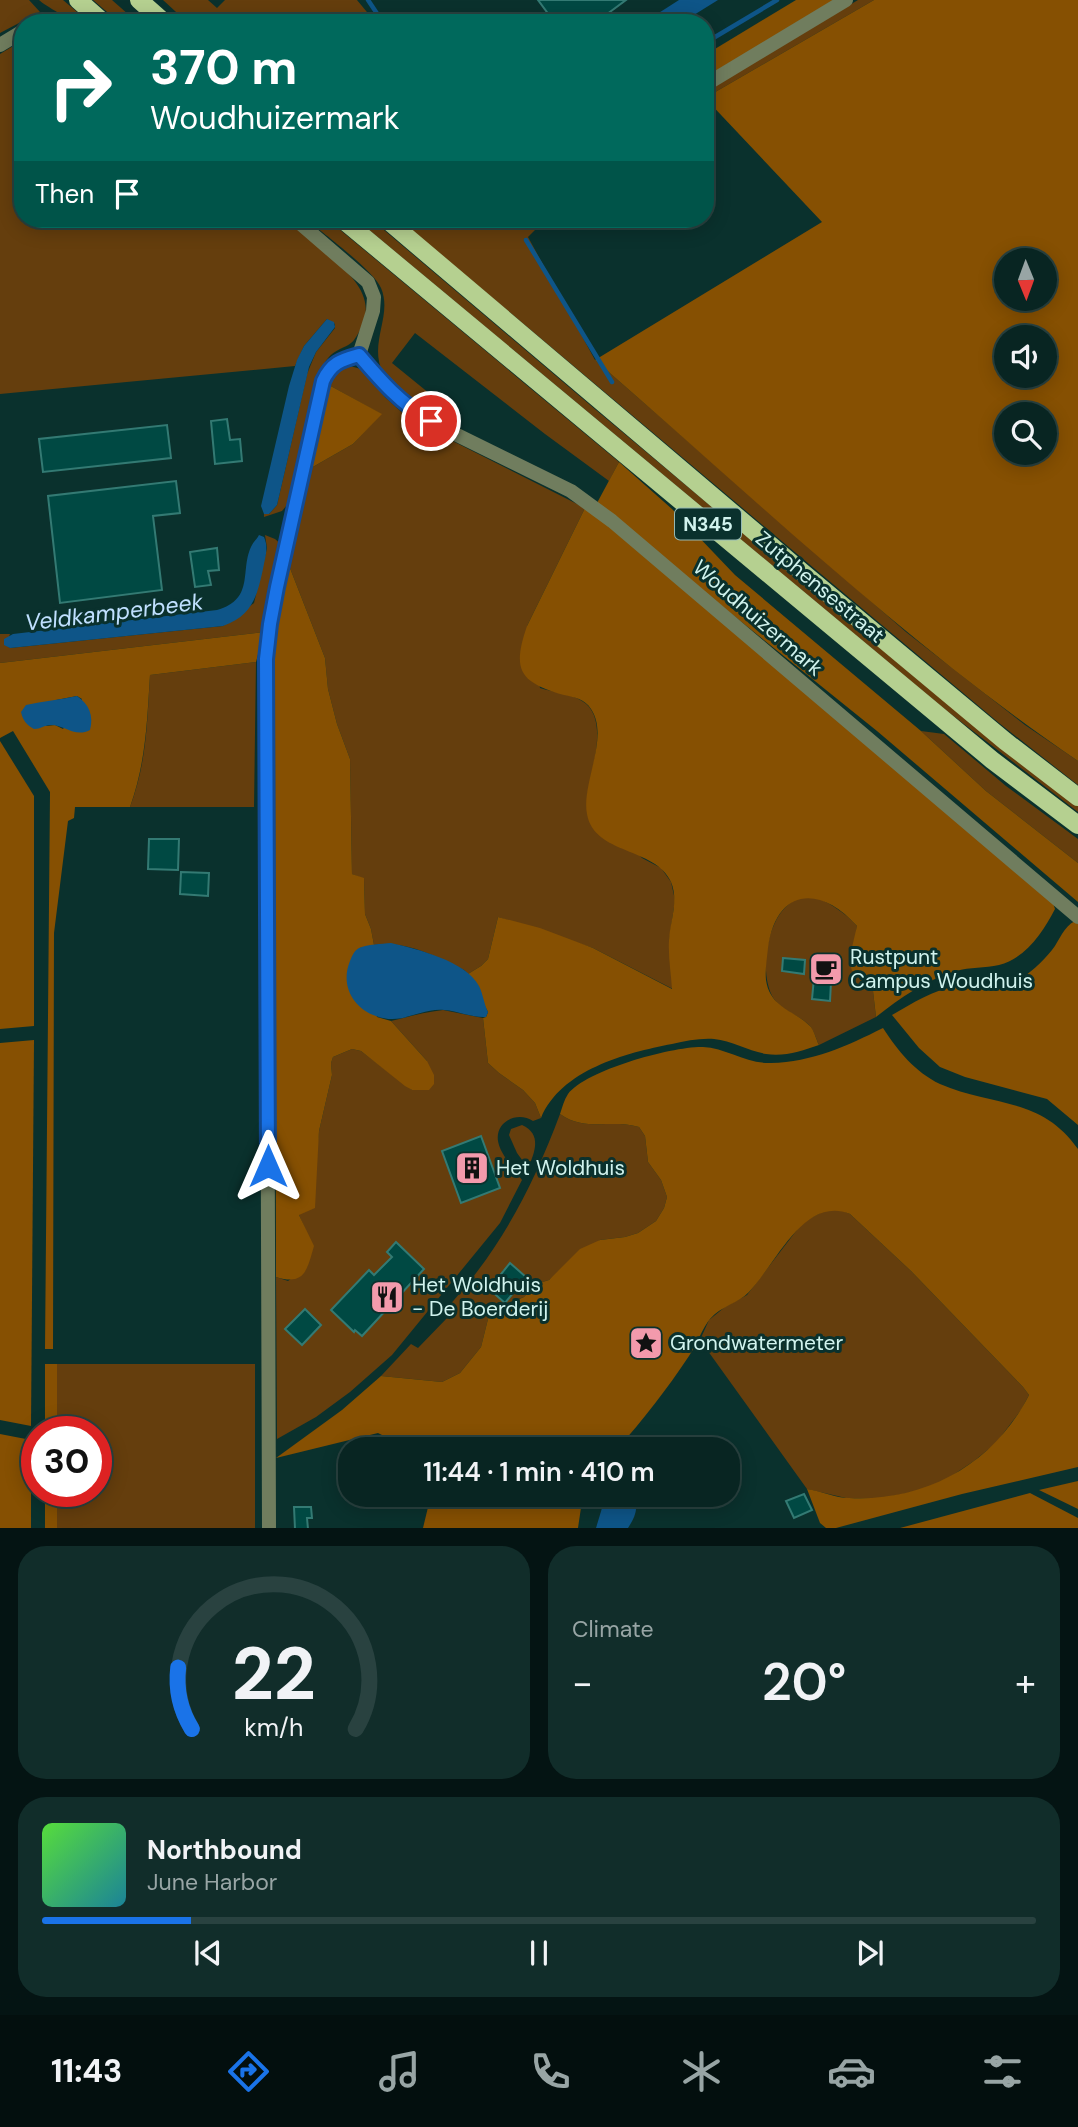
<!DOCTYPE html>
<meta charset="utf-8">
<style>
body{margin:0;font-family:"DM Sans",sans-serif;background:#112d2a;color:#f1f3f6;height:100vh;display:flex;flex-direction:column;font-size:26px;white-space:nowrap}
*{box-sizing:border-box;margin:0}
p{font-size:23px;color:#98a5a5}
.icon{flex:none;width:38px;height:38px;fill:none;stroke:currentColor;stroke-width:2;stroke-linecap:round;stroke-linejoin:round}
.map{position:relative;height:1528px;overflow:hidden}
.side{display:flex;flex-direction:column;gap:18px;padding:18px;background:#041413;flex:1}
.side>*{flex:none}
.guide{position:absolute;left:14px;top:14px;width:700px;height:214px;border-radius:28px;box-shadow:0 4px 18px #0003,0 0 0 2px #294240;background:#00695c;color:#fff;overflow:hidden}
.needle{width:46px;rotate:179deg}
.fabs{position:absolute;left:994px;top:248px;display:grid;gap:14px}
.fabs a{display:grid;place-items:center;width:63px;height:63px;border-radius:50%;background:#082522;box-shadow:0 4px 18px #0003,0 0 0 2px #294240;font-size:35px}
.speed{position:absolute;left:21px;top:1416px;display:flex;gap:14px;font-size:35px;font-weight:700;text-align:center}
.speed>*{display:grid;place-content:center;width:91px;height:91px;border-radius:50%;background:#082522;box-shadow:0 4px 18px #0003,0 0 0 2px #294240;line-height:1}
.speed .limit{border:10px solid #d22;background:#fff;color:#111}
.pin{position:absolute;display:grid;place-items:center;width:60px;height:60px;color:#fff;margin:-30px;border:4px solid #fff;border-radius:50%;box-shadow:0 2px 7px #0007}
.me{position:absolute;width:77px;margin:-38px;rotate:0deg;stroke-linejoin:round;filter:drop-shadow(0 0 5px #0008)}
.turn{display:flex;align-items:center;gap:24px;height:147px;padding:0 21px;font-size:32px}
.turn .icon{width:91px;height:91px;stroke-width:2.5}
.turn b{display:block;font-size:49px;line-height:60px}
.then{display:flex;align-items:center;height:66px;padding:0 21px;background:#0003;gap:14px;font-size:26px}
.big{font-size:52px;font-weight:600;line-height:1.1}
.side .card{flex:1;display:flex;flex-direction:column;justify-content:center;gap:10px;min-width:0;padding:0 24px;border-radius:28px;background:#112d2a}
.side .dial{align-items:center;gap:0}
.dial svg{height:182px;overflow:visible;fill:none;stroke:#294240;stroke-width:7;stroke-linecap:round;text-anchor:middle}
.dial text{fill:#f1f3f6;stroke:none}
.song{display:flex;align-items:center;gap:21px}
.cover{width:84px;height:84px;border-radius:10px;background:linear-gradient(135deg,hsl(110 70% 55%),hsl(190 70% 35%))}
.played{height:7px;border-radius:4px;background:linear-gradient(90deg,#1a73e8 15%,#294240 15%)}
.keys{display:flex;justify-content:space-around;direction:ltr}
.heat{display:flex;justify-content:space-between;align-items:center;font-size:38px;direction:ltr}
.side .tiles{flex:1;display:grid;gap:18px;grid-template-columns:1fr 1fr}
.card:last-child{grid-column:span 2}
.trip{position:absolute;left:338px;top:1437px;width:402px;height:70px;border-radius:28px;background:#082522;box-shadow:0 4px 18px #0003,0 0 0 2px #294240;font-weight:600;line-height:70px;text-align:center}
.tab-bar{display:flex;height:112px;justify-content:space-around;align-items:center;background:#030f0e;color:#98a5a5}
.tab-bar .icon{width:49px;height:49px}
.tab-bar .active{color:#1a73e8}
.tab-bar b{font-size:32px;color:#f1f3f6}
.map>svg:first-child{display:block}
.green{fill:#653e0d}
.forest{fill:#865002;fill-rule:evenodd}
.water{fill:#0e5588}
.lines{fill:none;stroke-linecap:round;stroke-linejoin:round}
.stream{stroke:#0e5588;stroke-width:4.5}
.building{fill:#004943;stroke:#337a73;stroke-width:2}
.minor{stroke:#707d5e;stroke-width:14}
.primary{stroke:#b5d090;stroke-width:18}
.route-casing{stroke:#114b97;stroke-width:18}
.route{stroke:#1a73e8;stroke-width:12}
.labels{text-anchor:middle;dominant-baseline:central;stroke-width:6;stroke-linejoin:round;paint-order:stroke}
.shield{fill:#0a312d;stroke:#95b9b4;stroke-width:2}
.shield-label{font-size:19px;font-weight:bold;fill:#d1f3ee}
.street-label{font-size:21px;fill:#d1f3ee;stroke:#0a312d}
.poi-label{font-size:21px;fill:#d1f3ee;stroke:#0a312d;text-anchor:start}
.water-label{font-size:23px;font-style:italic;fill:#c0e0ff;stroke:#0a312d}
</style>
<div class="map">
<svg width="1078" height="1529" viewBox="0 0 1078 1529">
<rect width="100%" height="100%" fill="#0a312d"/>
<!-- green -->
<g class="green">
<polygon points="0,0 29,0 40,12 0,33"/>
<path d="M39,0h24l27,23c-4,0 -8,0 -11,0 -6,-1 -35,-18 -40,-23z"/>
<polygon points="93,0 112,0 138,23 120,23"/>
<polygon points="163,0 208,0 217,8 225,0 357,0 376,23 188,23"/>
<polygon points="858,0 874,0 705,98 705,92"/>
<path d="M23,40v179h262c14,12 28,23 42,35 28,24 55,48 27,86 -4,5 -8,6 -14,9 -15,7 -19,20 -24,34l-24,116 -10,12 -18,6v-3h5l8,-9 30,-131 9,-22 19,-24v-4l-8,-5 -23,27 -9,20 -295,28v-340z"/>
<path d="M306,219h21l292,243 -10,19 -64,-47 -130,-101 -23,30 59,48c-14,8 -27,4 -38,-7 -9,-9 -24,-20 -30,-31 -15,-30 10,-57 -2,-85 -7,-17 -58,-55 -75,-69z"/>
<polygon points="356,219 371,219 596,410 929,689 1078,806 1078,812 947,711"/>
<polygon points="399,219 496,219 502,221 505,219 526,219 531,224 536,219 546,219 528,237 595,360 906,632 1025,725 1078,761 1078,785 999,723 809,564"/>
<path d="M350,366l11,3 24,28 24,22 176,89 -58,118 13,62c13,4 31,6 42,13 29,17 8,72 5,97l55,60 19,10 10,14 4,18 -6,41 4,48 -80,-41 -95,-31 -10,42 -7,7 -13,8 -4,-4c-30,-14 -55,-29 -90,-25l-3,-16 -6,-15 -1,-35 -12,-5 -2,-115 -13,-35 -9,-35 -3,-31 -37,-95 23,-95 42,-24 28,-30 -54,-30c6,-9 13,-16 23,-18z"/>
<polygon points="265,535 275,539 282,545 264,632 0,663 0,634 13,634 10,634 6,645 10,648 223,626 254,603 267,548"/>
<path d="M256,662l-2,145h-124c17,-46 17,-84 20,-132z"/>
<polygon points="921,731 944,734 1006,786 1078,839 1078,863 986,791"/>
<path d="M816,897c17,8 29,16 41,29l-5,45 21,20 3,26 -57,28c-3,-6 -5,-15 -10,-20 -10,-10 -26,-13 -35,-26 -17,-25 -7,-91 26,-101 5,-1 12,-1 16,-1z"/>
<path d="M443,1010l40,8 5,45 11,10 24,17 12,13 6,15 -8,3c-15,-10 -38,0 -35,20 2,13 16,28 24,39l-22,43 -108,132 -42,37 -34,25 -39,22 -1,-162 12,4 19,-14 6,-20 -14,-32 18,-65 2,-19 13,-56 -1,-12 2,-6 19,-8 9,2 51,39 15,-29 -36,-40c17,-4 34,-9 52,-11z"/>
<path d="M560,1114c25,18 51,5 79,13l6,9 3,26 13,18 6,17 -3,11 -8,13 -18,12 -13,4 -25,3 -51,40 -13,4 -12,13 -17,6 -19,16 -7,28 -21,26 -18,9 -61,-6 30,-32 7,4 30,-31 -4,-6c55,-59 88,-122 116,-197z"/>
<path d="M522,1125c20,9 13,27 6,43l-11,-15 -8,-18 2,-6z"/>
<polygon points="839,1209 850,1214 911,1271 1023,1387 1029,1395 1021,1410 996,1443 974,1461 950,1477 930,1487 908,1493 882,1498 846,1498 807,1489 700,1340 709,1320 725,1307 747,1295 803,1222 824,1211"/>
<polygon points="57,1364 255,1364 255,1528 57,1529 57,1491 96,1491 96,1432 57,1431"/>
</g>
<!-- forest -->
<g class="forest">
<polygon points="796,0 834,0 705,78 705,55"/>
<path d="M874,0h204v761c-172,-117 -326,-265 -483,-401l227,-138 -117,-124zM1006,261h39v38h-39zM1006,338h39v38h-39zM1006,415h39v38h-39z"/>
<polygon points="327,384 382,414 353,444 311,468"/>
<polygon points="619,462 672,509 735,575 921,731 986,791 1078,863 1078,902 877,731 657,554 597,503"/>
<path d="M585,508l28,21 440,374 2,6c-12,23 -29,49 -56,56 -14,3 -29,2 -43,6 -31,10 -55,26 -80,46l-3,-26 -21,-20 -3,-11 8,-34c-37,-42 -81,-38 -89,22 -1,10 -3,22 -2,32 4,28 28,30 44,46 4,4 6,13 9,19 -17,6 -35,12 -53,9 -17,-3 -34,-13 -52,-15 -14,-1 -28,2 -42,5 -47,9 -111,26 -131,74l-6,-15 -12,-13 -24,-17 -11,-10 -5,-45 3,-1 2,-5 -20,-38 13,-8 7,-7 10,-42 42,11 53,20 79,41c-1,-16 -4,-33 -3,-49 1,-19 10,-39 2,-58 -15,-35 -77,-27 -84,-68 -6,-30 23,-77 4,-105 -6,-10 -17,-12 -27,-14 -45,-13 -52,-25 -37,-69z"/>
<path d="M288,563l37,95 3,31 9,35 13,35 2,115 12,4 1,36 6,15 3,16 -14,3 17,69 14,4 36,40 7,14v9l-5,6h-17l-7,-4 -44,-35 -9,-2 -19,8 -2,6 1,12 -13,56 -4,77 -16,7 15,31c-7,24 -9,40 -38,31l-1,-541 -2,-79 5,-48z"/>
<path d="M264,632l-8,30 -106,13c-3,47 -4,87 -20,132h-55l-1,11 -6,3 -14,112 -1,416h-8l5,-557 -37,-61 -13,7v-75zM77,696l5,3 -19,30 -8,-4 -9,1 10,-26z"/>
<polygon points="0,741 34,796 34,1026 0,1029"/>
<path d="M1075,921l3,3v201l-31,-26 -82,-22 -25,-10 -21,-19 -27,-33c21,-12 41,-25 65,-29 11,-1 53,0 58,-4 15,-8 26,-19 37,-32 8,-10 11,-23 23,-29z"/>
<path d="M883,1028c15,23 32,44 57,56 52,23 101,12 138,65v318l-116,27 -126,34h-10l-6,-5 -13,-34c14,2 29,9 42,9 76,4 145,-34 180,-103l-6,-8 -112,-116 -61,-57c-46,-19 -74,50 -101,78 -10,11 -28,14 -39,27 -7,8 -14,27 -21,37 -22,33 -46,64 -72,93h-215l-4,-6 -20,-10 -102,25 66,-48 39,-34 61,6 18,-9 21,-26 7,-28 6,-9 30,-13 12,-13 13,-4 31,-31 20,-9 25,-3 13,-4 18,-12 8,-13 3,-11 -6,-17 -13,-18 -3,-26 -6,-9c-28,-8 -54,5 -79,-13 2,-6 4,-14 8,-20 18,-24 105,-48 135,-47 23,1 44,17 68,16 41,-1 76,-17 112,-35z"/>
<polygon points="34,1040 31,1426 0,1420 0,1043"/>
<rect x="45" y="1364" width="12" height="67"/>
<polygon points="0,1434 31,1440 31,1528 0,1528"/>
<polygon points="1078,1481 1078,1509 1039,1490"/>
<rect x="45" y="1491" width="12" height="37"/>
<polygon points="1030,1493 1078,1518 1078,1528 900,1528"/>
<polygon points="427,1495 585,1495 582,1501 578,1528 423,1528 430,1499"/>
</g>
<!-- water -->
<g class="water">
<polygon points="679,0 718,0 681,23 643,23"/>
<polygon points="327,319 334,322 335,327 316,352 309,367 277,505 269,514 264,514 261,506 289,386 297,360 304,346"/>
<path d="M259,535l5,2c5,11 1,20 -1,32 -6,28 -11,47 -40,57l-213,22 -6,-3v-6l9,-5 204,-24c39,-11 22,-41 35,-65 2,-4 5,-6 7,-10z"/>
<path d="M77,696c12,8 17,20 13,34 -15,8 -25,-5 -39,-5 -7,0 -10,4 -17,4 -7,-4 -11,-8 -13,-17l5,-7c17,-4 34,-5 51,-9z"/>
<path d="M391,943c26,6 75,18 88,43 4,8 5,18 9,26l-2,5c-14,1 -27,-6 -42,-7 -25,-2 -42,16 -68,6 -23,-8 -36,-31 -26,-55 2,-5 4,-10 9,-13 9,-4 22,-4 32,-5z"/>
<path d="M613,1494l17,1c11,10 5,22 -2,33h-32l6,-20z"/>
</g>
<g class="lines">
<!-- stream -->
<g class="stream">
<polyline points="368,0 378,15 388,23"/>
<polyline points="705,43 777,0"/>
<polyline points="526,240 612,382"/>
</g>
</g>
<!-- building -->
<g class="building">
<polygon points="538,0 626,0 595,23 555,23"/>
<polygon points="227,419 230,440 240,439 242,461 215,464 211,421"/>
<polygon points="167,425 171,458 43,472 39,439"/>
<polygon points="176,481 180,513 153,516 162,590 60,603 48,496"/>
<polygon points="217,548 219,570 208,571 211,585 195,587 190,552"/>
<polygon points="149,839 179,839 178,870 148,869"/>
<polygon points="181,872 209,873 208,896 180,894"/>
<polygon points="783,958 805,960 804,974 782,971"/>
<polygon points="814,978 828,979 828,982 831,982 830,1001 812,999"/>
<polygon points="481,1136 500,1188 461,1203 442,1151"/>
<polygon points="396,1242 424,1269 362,1336 355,1330 354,1332 331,1310 369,1270 374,1275 392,1257 387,1252"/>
<polygon points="510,1263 526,1277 505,1303 489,1289"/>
<polygon points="305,1309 321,1325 302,1345 285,1329"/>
<polygon points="804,1494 812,1510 794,1518 786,1501"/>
<polygon points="294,1507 311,1507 312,1518 307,1518 308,1529 295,1529"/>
</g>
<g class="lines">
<!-- minor -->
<g class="minor">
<polyline points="36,23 45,19 63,23"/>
<polyline points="0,45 23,31"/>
<polyline points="705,85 846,0"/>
<polyline points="295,219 368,282 374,297 373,311 359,355"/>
<polyline points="359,355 391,392 413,411 449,431 571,491 612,521 1078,917"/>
<path d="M269,1529l-3,-877 11,-65 44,-202c8,-20 19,-25 38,-30"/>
</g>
<!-- primary -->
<g class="primary">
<polyline points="78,0 104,23"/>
<polyline points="139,0 165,23"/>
<polyline points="342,219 992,760 1078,825"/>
<polyline points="386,219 801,571 1005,741 1078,797"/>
</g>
</g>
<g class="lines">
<!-- route casing -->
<g class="route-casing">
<path id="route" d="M268,1166l-2,-507 4,-35 7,-37 46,-206c8,-18 18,-21 36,-26 22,26 42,49 72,66"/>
</g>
<!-- route -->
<use href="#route" class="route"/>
</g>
<!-- icons -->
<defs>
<g id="cafe-square" transform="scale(1.75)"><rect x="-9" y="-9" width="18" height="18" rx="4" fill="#f39aac" stroke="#0a312d"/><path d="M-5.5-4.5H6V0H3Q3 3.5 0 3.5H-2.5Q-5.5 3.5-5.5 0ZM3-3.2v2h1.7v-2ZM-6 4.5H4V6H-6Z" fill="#111"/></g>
<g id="building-square" transform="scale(1.75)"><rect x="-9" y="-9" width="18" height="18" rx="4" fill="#f39aac" stroke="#0a312d"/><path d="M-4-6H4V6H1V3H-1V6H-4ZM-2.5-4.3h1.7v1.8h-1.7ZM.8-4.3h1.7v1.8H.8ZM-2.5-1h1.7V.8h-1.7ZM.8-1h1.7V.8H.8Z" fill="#111"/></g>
<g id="restaurant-square" transform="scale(1.75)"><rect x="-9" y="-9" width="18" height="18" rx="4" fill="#f39aac" stroke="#0a312d"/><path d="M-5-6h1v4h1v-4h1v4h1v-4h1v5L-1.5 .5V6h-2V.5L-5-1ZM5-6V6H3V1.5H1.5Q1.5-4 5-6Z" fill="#111"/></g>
<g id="sight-square" transform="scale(1.75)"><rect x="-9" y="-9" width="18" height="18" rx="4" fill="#f39aac" stroke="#0a312d"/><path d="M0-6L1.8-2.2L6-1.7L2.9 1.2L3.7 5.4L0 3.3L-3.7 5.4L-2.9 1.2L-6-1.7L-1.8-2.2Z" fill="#111"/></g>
</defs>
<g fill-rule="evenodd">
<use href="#cafe-square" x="826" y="969"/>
<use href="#building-square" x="472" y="1168"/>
<use href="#restaurant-square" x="387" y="1297"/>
<use href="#sight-square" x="646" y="1343"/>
</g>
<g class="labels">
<!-- shield labels -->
<rect class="shield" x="675" y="508.5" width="66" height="31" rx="5"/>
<g class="shield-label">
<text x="708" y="524">N345</text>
</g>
<!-- street labels -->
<g class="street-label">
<text transform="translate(820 587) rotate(40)">Zutphensestraat</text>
<text transform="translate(758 618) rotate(41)">Woudhuizermark</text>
</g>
<!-- poi labels -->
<g class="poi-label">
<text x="850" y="957">Rustpunt<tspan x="850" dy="24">Campus Woudhuis</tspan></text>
<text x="496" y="1168">Het Woldhuis</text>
<text x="412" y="1285">Het Woldhuis<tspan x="412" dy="24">- De Boerderij</tspan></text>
<text x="670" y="1343">Grondwatermeter</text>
</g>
<!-- water labels -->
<g class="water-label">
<text transform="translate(114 612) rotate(-7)">Veldkamperbeek</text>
</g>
</g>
</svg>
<div class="fabs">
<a><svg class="needle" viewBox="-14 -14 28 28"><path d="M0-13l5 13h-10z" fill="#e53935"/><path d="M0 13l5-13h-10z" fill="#98a5a5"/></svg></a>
<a><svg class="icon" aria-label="sound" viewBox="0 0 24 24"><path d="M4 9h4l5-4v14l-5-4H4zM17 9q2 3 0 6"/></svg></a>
<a><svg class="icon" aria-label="search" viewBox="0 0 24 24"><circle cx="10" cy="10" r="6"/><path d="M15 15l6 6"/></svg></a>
</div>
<div class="speed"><div class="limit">30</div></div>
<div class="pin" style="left:431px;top:421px;background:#d93025"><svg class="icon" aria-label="arrive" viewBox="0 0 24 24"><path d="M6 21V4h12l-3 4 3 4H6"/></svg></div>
<svg class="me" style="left:268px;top:1166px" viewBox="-20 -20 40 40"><path d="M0-17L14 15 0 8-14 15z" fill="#1a73e8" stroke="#fff" stroke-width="4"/></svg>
<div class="trip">11:44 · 1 min · 410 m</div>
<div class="guide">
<div class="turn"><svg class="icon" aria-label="right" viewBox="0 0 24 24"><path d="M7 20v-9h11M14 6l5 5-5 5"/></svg><div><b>370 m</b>Woudhuizermark</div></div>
<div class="then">Then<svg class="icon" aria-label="arrive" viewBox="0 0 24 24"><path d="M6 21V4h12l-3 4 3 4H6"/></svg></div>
</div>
</div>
<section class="side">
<div class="tiles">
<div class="card dial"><svg viewBox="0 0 100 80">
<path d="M14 69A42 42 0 1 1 86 69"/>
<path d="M14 69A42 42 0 0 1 8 42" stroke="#1a73e8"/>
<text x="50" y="56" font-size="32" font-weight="700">22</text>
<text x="50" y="72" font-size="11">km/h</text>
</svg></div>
<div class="card"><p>Climate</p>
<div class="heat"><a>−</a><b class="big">20°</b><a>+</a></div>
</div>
<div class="card">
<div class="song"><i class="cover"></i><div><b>Northbound</b><p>June Harbor</p></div></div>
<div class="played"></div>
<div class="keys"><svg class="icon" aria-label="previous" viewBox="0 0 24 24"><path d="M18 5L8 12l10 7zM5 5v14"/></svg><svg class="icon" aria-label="pause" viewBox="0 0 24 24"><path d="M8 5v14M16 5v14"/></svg><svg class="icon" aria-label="next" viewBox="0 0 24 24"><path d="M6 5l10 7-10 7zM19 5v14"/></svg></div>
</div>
</div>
</section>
<nav class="tab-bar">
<b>11:43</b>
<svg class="icon active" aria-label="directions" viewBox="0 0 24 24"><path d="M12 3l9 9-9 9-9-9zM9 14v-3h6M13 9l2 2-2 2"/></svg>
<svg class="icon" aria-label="music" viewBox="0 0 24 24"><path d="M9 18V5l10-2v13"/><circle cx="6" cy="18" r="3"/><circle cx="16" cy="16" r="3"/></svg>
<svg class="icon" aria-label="phone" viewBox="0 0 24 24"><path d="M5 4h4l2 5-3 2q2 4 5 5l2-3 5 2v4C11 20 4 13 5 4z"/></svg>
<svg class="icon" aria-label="climate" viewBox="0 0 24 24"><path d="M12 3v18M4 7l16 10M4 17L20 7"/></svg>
<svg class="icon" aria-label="car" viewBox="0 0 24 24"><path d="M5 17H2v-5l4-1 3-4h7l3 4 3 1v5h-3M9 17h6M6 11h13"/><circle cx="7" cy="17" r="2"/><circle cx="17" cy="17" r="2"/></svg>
<svg class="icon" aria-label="filters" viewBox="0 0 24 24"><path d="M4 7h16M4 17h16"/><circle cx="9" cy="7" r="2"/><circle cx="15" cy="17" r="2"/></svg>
</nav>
